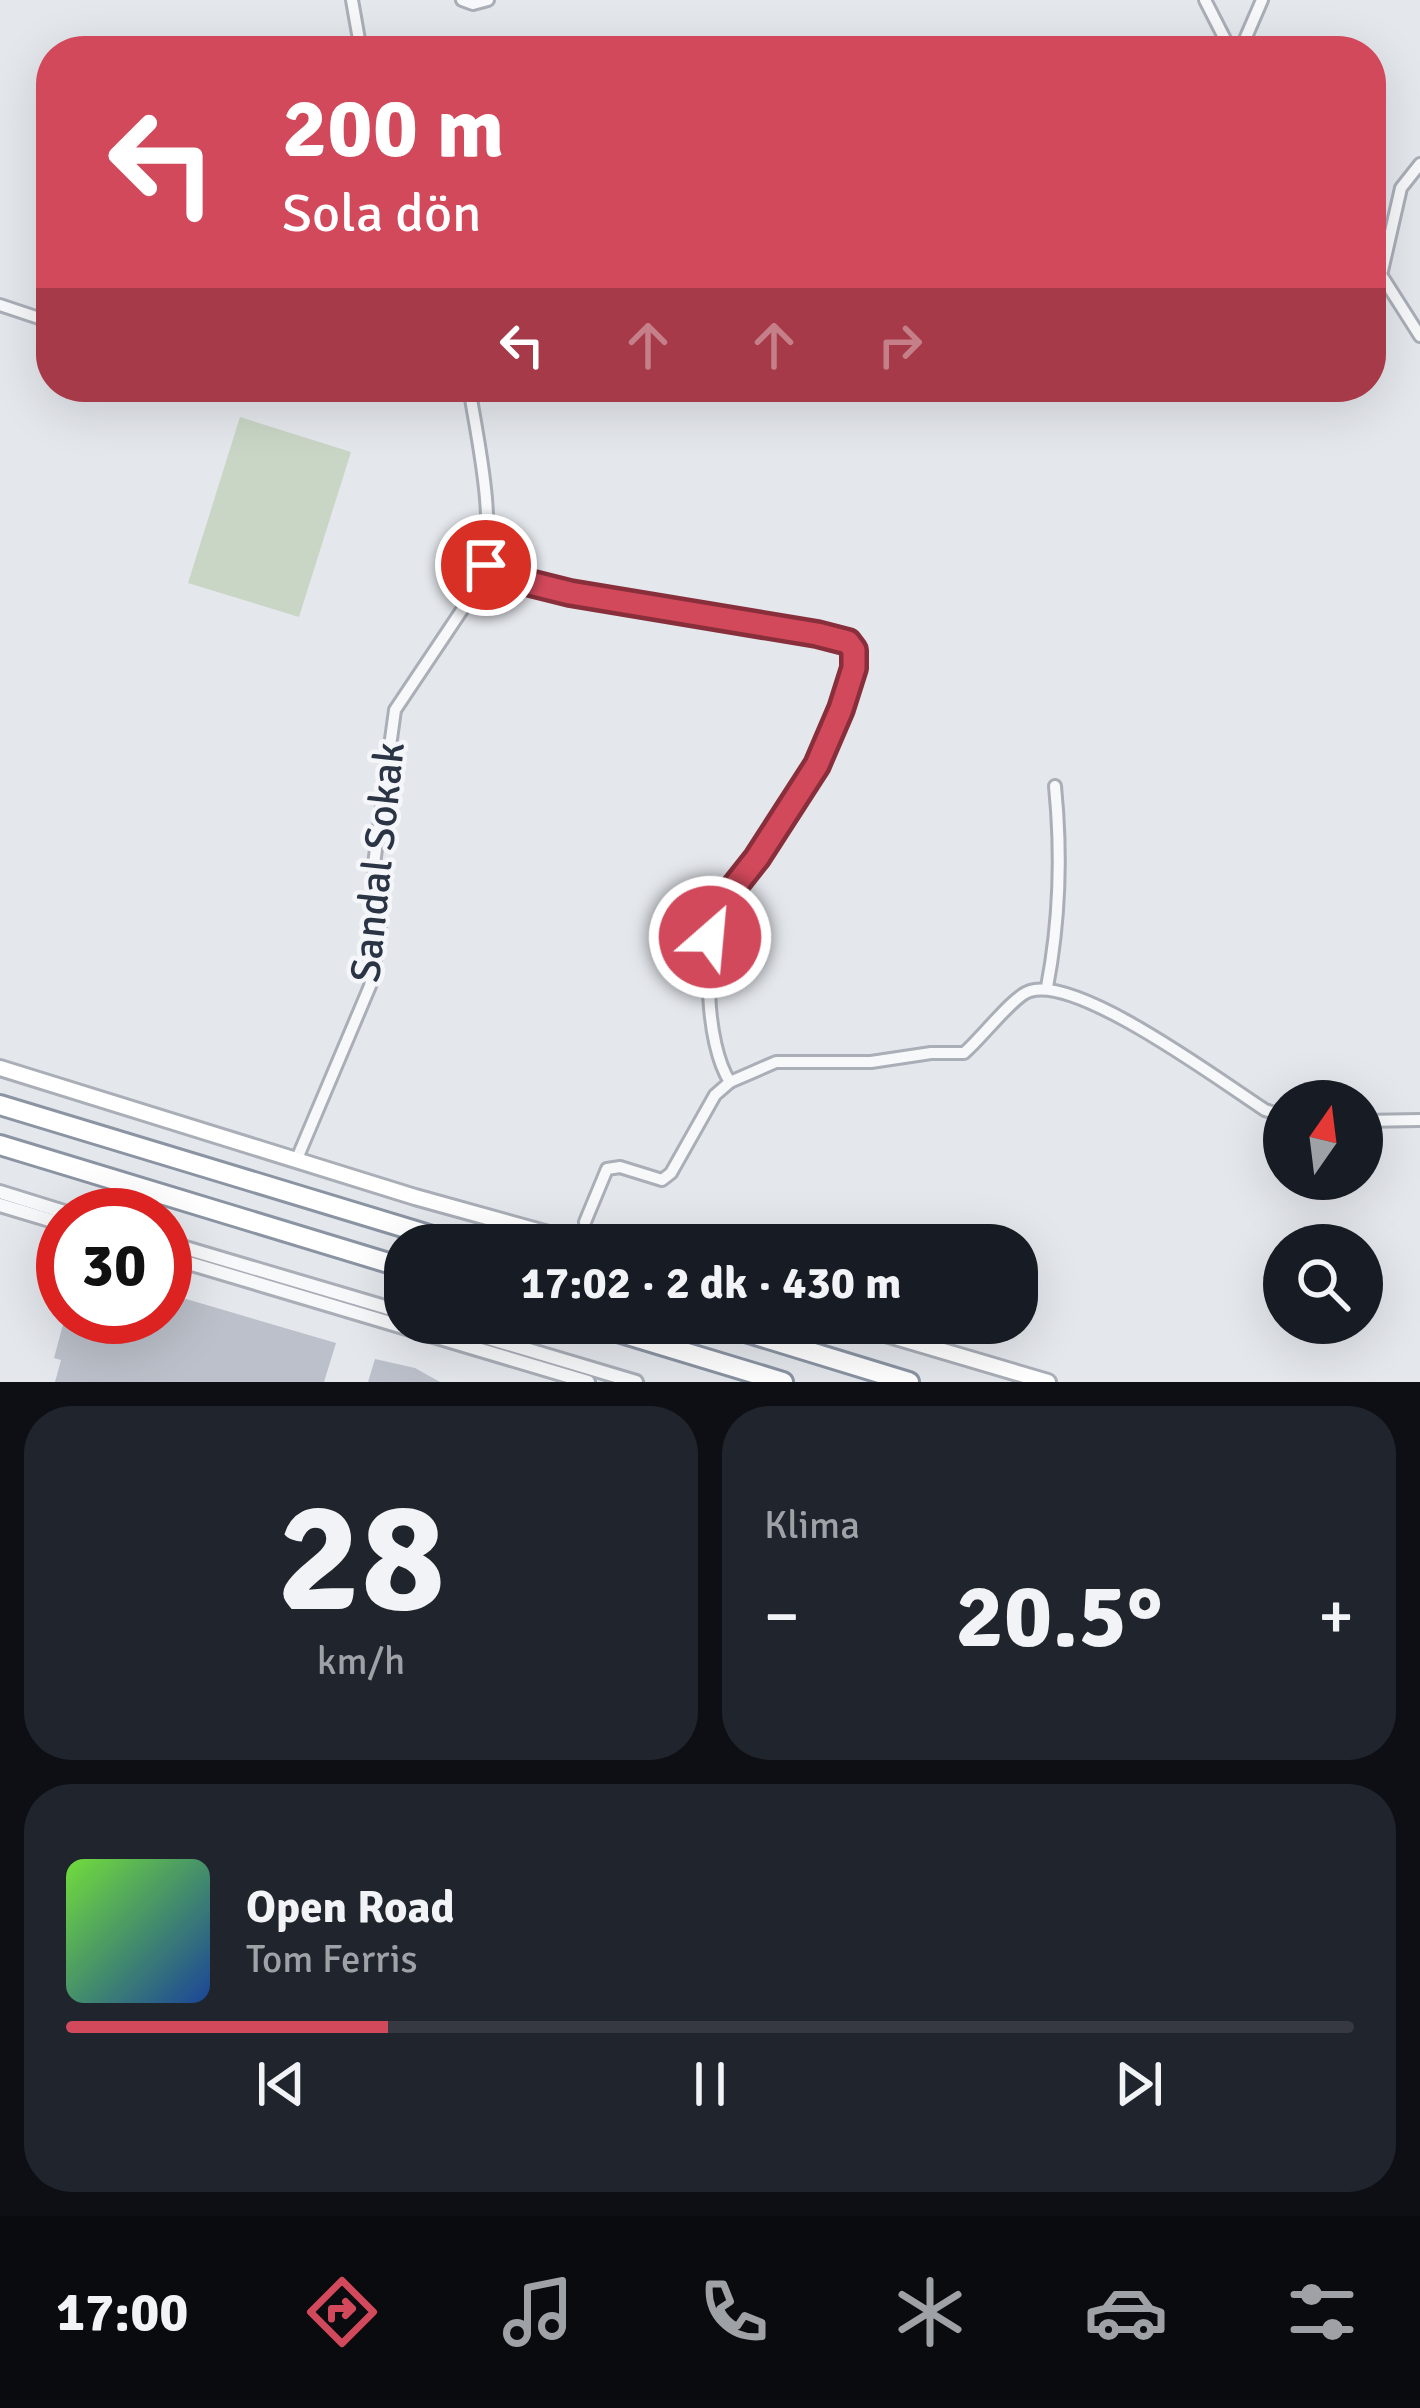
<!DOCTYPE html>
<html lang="tr">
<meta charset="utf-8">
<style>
body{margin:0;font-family:Signika,sans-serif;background:#20242c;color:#f1f3f6;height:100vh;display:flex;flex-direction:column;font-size:45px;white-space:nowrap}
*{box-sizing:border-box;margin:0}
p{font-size:39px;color:#9ea1a6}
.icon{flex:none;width:66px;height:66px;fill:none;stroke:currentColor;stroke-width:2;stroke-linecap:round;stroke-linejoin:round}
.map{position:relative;height:1382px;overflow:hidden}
.details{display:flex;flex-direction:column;gap:24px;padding:24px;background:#0d0f14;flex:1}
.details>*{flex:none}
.banner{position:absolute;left:36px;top:36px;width:1350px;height:366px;border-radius:48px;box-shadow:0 12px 48px #0002;background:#d1495b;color:#fff;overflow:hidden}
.needle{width:78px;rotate:14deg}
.tools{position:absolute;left:1263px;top:1080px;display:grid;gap:24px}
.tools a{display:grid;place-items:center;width:120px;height:120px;border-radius:50%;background:#171b24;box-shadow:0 12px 48px #0002;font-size:60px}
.speed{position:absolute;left:36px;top:1188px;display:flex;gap:24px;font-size:60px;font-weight:700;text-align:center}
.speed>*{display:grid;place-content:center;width:156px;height:156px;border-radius:50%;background:#171b24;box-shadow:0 12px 48px #0002;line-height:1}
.speed .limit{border:18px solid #d22;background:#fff;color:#111}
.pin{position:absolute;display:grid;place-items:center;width:102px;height:102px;color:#fff;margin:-51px;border:6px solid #fff;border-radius:50%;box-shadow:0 3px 12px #0007}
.me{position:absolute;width:132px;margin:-66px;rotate:27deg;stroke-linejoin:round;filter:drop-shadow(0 0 9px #0008)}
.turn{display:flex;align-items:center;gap:42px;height:252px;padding:0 48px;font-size:54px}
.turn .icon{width:156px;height:156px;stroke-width:2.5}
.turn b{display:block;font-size:84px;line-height:102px}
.lanes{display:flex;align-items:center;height:114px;padding:0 48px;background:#0003;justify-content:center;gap:60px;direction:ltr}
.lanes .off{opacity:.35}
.big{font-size:90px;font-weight:700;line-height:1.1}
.details .card{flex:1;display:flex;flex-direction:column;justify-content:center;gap:18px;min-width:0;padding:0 42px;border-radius:48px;background:#20242c}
.details .dial{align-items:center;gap:0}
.dial b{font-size:156px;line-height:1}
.song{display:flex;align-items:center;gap:36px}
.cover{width:144px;height:144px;border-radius:18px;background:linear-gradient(135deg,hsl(100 70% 55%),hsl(220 70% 35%))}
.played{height:12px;border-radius:6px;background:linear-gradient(90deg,#d1495b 25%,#363941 25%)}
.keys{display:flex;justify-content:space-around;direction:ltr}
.heat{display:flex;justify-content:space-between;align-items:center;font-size:66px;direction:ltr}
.details .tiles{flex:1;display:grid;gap:24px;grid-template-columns:1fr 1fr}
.card:last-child{grid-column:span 2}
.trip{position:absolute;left:384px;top:1224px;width:654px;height:120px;border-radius:48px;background:#171b24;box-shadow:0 12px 48px #0002;font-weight:700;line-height:120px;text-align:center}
.tab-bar{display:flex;height:192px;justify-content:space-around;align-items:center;background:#090b0e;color:#9ea1a6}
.tab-bar .icon{width:84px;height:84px}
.tab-bar .on{color:#d1495b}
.tab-bar b{font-size:54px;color:#f1f3f6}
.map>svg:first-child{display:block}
.green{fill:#c9d6c5}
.building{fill:#bbc0ca}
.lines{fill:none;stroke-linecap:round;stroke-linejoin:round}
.minor-casing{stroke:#a9aeb7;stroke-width:16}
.tertiary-casing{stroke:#a9aeb7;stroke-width:18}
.secondary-casing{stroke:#a9aeb7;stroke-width:20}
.motorway-casing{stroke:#8b94a3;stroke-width:24}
.minor{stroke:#f7f8fa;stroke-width:10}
.tertiary{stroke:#f7f8fa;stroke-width:12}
.secondary{stroke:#fff;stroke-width:14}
.motorway{stroke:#fff;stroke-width:18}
.route-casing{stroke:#882f3b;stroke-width:30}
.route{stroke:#d1495b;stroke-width:21}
.labels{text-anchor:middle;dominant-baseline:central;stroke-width:9;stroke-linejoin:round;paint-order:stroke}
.street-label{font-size:42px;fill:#2b3445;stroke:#f4f6f9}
</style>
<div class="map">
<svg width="1420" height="1382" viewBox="0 0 1420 1382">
<rect width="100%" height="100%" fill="#e4e7ec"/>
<!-- green -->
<polygon class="green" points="240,417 351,452 299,617 188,583"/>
<!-- building -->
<g class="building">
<polygon points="176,1296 336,1343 324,1382 55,1382 61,1360 54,1358 65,1317 165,1317 165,1304 174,1307"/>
<polygon points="375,1359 415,1368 440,1382 368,1382"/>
</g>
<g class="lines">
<!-- minor casing -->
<g class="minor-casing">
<g id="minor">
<polyline points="352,0 361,51"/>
<polyline points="462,0 473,4 488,0"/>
<polyline points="1205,0 1231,51"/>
<polyline points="1240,51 1262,0"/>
<polyline points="1371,259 1420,336"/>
<polyline points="1382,271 1401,188 1420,164"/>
<polyline points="0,305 51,322"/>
<path d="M486,565l39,17 45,11 247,41c10,3 27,4 34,12 25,30 -74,184 -95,213 -10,15 -26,28 -34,44 -20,41 -17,141 8,179"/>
<path d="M1047,987c13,-68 15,-131 8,-201"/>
<polyline points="1362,1121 1420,1120"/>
<path d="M296,1161l74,-175 10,-53 -6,-69 21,-154 87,-130c14,-61 -3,-132 -13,-193"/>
<path d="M585,1222l22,-53 13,-2 42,13 9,-7 44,-78 15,-13 46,-20h95l60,-9h33c16,-13 50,-58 66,-62 49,-15 189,89 235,119l19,6"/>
</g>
</g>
<!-- tertiary casing -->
<g class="tertiary-casing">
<g id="tertiary">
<polyline points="0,1192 74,1215"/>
<polyline points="0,1205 63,1224"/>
<polyline points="165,1242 405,1313"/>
<polyline points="165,1256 588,1382"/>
<polyline points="438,1323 636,1382"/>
</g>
</g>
<!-- secondary casing -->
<g class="secondary-casing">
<g id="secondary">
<polyline points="0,1068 415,1197 588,1245"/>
<polyline points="848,1323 1048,1382"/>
</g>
</g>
<!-- motorway casing -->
<g class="motorway-casing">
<g id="motorway">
<polyline points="0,1105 462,1245"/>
<polyline points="0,1145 405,1268"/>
<polyline points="588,1323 783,1382"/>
<polyline points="716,1323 909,1382"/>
</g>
</g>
<!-- minor -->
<use href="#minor" class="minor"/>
<!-- tertiary -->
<use href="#tertiary" class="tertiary"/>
<!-- secondary -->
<use href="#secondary" class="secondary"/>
<!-- motorway -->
<use href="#motorway" class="motorway"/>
</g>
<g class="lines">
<!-- route casing -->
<g class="route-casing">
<polyline id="route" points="486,565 526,582 570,593 817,634 848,642 854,650 854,668 841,709 817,765 757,858 723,901 710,937"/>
</g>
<!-- route -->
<use href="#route" class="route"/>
</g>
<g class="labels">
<!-- street labels -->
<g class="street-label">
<text transform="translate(378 862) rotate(-84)">Sandal Sokak</text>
</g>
</g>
</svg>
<div class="tools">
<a><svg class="needle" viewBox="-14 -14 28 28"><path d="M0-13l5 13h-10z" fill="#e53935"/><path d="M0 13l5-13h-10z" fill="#9ea1a6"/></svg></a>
<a><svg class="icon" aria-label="search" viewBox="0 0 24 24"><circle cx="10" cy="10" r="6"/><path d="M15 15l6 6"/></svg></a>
</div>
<div class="speed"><div class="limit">30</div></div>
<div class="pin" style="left:486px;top:565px;background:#d93025"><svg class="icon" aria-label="arrive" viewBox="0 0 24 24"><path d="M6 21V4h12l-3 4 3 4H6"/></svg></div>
<svg class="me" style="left:710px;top:937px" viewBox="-20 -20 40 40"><circle r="17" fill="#d1495b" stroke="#fff" stroke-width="3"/><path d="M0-11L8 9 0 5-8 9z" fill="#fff"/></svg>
<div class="trip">17:02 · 2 dk · 430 m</div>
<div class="banner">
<div class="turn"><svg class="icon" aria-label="left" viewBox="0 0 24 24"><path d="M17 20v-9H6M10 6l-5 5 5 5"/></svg><div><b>200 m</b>Sola dön</div></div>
<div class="lanes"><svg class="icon" aria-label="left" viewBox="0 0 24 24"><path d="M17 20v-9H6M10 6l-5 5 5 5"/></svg><svg class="icon off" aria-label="ahead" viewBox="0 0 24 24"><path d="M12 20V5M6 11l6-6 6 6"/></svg><svg class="icon off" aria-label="ahead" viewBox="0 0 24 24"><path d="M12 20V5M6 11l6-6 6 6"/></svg><svg class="icon off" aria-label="right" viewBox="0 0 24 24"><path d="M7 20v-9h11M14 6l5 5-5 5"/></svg></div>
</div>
</div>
<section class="details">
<div class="tiles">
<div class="card dial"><b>28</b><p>km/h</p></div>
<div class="card"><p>Klima</p>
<div class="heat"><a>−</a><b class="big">20.5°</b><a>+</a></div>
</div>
<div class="card">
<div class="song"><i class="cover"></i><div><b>Open Road</b><p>Tom Ferris</p></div></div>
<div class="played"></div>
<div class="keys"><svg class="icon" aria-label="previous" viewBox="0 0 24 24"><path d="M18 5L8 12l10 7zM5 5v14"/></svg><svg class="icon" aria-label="pause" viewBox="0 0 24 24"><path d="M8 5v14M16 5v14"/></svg><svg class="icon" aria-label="next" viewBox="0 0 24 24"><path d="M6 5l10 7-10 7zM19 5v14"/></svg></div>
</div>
</div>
</section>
<nav class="tab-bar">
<b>17:00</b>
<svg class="icon on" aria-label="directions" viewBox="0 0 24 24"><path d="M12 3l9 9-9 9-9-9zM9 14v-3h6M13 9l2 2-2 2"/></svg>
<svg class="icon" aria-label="music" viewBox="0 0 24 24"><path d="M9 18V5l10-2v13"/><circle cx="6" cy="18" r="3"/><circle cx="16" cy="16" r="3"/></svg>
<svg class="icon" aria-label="phone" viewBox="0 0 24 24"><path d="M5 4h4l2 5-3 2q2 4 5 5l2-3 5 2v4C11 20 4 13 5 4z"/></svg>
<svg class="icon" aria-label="climate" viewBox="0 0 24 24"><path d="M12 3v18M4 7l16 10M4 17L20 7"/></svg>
<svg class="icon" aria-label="car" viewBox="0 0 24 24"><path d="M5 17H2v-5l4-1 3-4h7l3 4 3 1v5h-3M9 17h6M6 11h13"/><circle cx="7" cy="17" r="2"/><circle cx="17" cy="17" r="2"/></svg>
<svg class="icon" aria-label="filters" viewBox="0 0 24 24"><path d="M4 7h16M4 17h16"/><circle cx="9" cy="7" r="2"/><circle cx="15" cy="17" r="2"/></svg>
</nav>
